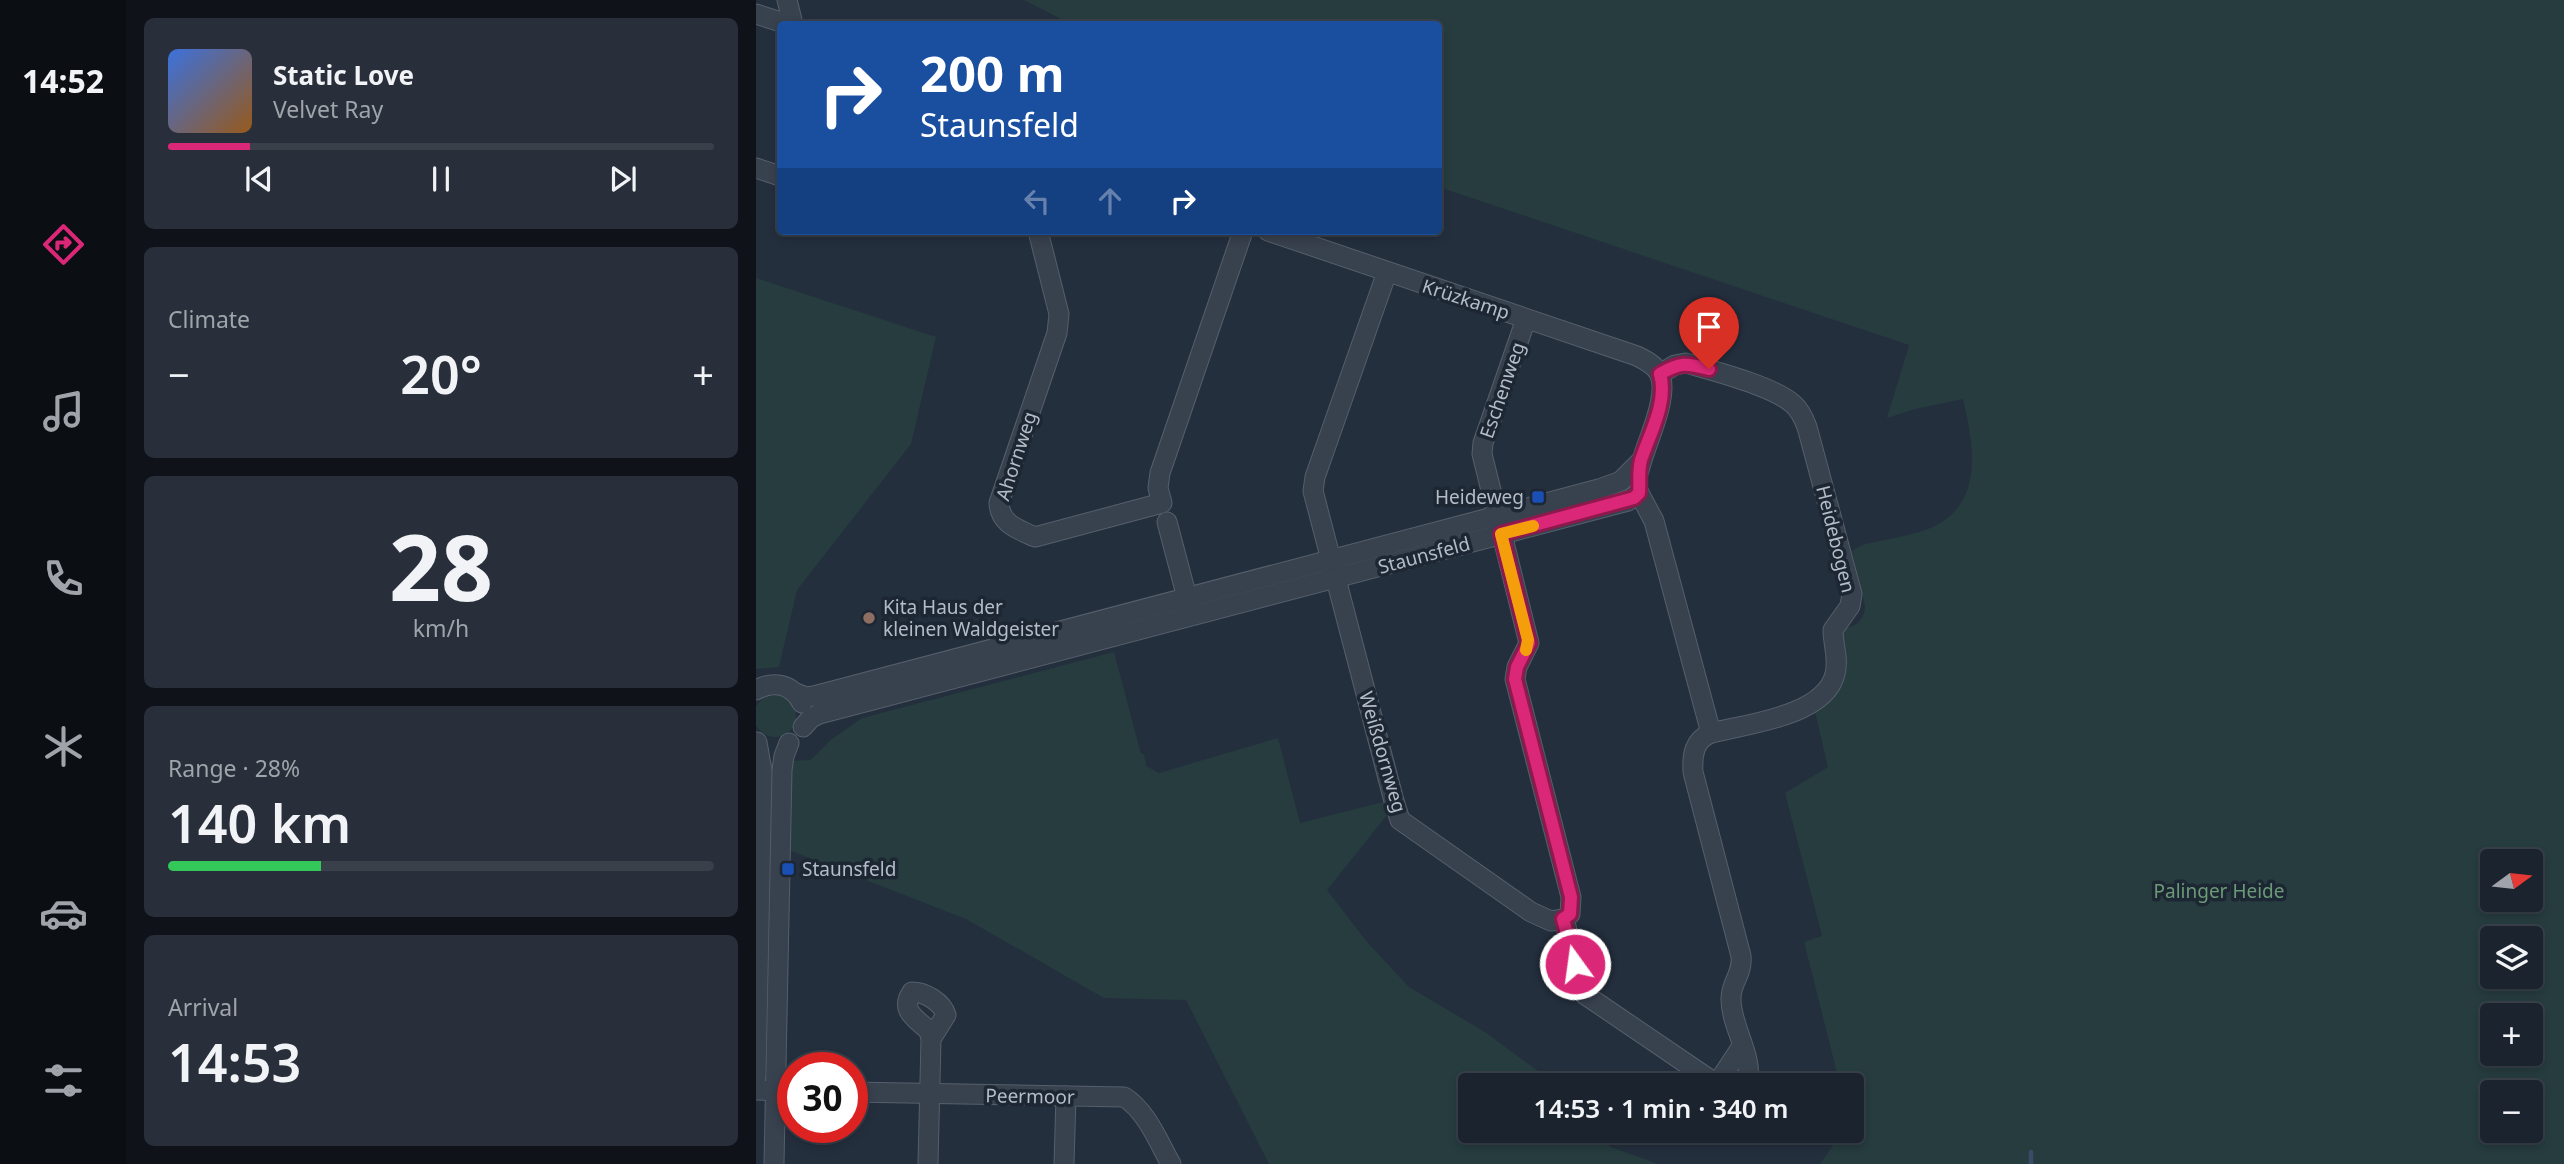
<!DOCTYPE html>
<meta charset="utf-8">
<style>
body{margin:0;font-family:"Noto Sans",sans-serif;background:#282f3a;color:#f1f3f6;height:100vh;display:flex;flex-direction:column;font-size:26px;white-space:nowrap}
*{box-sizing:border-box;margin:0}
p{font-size:23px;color:#a0a4aa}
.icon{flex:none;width:38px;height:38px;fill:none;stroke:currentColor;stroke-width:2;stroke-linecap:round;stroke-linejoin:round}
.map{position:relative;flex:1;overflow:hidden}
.details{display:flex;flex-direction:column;gap:18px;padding:18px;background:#0f1319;width:630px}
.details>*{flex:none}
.hud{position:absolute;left:21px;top:21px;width:665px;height:214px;border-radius:7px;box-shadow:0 4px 10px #0003,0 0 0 2px #39404a;background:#1a4fa0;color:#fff;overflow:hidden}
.needle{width:46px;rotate:75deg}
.tools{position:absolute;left:1724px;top:849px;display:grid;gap:14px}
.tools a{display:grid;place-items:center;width:63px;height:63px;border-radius:7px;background:#1b232e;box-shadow:0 4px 10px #0003,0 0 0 2px #39404a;font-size:35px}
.speed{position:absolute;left:21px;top:1052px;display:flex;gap:14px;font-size:35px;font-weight:700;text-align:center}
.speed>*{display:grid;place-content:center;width:91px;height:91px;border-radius:50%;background:#1b232e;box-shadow:0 4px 10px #0003,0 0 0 2px #39404a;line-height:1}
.speed .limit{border:10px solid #d22;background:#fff;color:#111}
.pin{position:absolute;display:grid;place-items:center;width:60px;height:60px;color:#fff;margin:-72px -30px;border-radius:50% 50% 50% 0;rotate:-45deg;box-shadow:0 0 7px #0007}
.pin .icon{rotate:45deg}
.me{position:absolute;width:77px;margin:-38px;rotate:346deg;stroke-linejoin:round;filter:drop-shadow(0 0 5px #0008)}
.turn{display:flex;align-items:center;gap:24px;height:147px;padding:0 28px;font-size:32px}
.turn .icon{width:91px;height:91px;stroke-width:2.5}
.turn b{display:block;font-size:49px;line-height:60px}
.lanes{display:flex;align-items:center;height:66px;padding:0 28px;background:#0003;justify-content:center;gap:35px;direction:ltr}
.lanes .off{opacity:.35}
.big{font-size:52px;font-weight:600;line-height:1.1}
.details .widget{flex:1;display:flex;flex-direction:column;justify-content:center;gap:10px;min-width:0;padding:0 24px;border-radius:10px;background:#282f3a}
.details .dial{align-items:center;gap:0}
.dial b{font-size:91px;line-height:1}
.song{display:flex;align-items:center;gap:21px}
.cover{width:84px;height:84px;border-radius:10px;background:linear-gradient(135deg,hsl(220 70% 55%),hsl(30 70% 35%))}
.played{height:7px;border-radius:4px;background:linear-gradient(90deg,#db2777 15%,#39404a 15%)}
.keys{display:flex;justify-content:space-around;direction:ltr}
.heat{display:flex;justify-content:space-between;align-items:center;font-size:38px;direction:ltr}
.charge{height:10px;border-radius:5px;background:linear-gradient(90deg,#34c759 28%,#39404a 0)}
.trip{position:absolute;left:702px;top:1073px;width:406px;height:70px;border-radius:7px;background:#1b232e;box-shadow:0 4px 10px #0003,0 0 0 2px #39404a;font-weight:600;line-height:70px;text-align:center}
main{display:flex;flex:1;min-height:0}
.tab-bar{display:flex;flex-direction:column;width:126px;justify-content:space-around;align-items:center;background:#0b0e12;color:#a0a4aa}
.tab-bar .icon{width:49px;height:49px}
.tab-bar .selected{color:#db2777}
.tab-bar b{font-size:32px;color:#f1f3f6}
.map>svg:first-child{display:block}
.green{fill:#263c3f;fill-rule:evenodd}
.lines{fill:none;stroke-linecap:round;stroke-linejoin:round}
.stream{stroke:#394c67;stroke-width:4.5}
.minor-casing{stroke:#565f6c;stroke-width:21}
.minor{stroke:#38414e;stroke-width:19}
.route-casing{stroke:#8e194d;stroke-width:18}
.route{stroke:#db2777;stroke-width:12}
.slow{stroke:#f59e0b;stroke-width:12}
.transit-dot{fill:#1a4fb4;stroke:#1d2633;stroke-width:2.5}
.education-dot{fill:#8d6e63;stroke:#1d2633;stroke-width:2.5}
.labels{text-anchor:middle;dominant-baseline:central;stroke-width:7;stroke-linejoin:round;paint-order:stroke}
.street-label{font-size:19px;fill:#b4bcc9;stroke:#1d2633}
.poi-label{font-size:19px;fill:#b4bcc9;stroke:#1d2633;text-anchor:start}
.park-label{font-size:19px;fill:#6b9a76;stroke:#1d2633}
</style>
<main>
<nav class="tab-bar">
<b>14:52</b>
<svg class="icon selected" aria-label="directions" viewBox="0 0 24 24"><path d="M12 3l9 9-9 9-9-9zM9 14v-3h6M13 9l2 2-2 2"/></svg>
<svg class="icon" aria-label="music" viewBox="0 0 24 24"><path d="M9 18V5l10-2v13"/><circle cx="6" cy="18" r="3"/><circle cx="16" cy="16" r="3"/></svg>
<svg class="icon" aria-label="phone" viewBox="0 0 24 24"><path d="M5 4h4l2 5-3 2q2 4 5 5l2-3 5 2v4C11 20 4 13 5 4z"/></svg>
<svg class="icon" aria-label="climate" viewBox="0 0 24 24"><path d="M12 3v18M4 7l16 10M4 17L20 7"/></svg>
<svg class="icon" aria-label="car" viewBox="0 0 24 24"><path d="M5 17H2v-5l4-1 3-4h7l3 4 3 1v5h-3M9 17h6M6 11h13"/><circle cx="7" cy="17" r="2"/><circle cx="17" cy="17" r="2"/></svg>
<svg class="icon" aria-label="filters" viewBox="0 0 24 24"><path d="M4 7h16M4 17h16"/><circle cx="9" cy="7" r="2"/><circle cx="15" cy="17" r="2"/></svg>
</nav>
<section class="details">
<div class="widget">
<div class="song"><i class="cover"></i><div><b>Static Love</b><p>Velvet Ray</p></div></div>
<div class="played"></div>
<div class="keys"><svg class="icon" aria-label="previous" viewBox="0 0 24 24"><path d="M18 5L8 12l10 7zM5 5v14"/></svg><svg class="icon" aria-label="pause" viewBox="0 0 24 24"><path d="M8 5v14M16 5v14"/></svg><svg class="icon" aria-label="next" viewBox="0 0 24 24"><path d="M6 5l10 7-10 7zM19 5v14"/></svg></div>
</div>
<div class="widget"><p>Climate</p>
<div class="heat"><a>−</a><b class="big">20°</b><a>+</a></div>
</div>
<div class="widget dial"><b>28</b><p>km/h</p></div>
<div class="widget"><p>Range · 28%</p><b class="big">140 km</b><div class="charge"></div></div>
<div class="widget"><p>Arrival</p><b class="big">14:53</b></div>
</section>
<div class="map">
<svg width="1808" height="1164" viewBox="0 0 1808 1164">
<rect width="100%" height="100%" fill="#242f3e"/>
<!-- green -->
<g class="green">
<path d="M268,0h1540v1164h-744l23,-33 9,-1v-45h-12l-36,-143 18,-6 -37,-143 43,-26 -13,-55c37,-26 29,-41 25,-82 15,-4 24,-7 25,-24l-13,-55 10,-6c23,-6 52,-9 73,-19 50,-25 38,-84 28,-127l-48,10 -28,9 22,-73 -470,-158 -1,-163h-373l-2,-4zM1736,861h38v39h-38zM1736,938h38v38h-38zM1736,1015h38v39h-38zM1736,1092h38v38h-38z"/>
<polygon points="0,278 180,337 155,444 41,590 23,667 0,669"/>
<polygon points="358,652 385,754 388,754 390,766 403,773 522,738 544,823 627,802 631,815 571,890 611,942 653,987 729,1032 782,1071 792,1085 714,1085 714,1130 835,1131 855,1147 902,1164 513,1164 430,1000 348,998 210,919 20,845 18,912 9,911 0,759 18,762 55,760 76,739 106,718"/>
<circle cx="19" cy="716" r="21"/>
</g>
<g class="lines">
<!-- stream -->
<polyline class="stream" points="1275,1152 1275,1164"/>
<!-- minor casing -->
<g class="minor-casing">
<g id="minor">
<polyline points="31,0 37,24"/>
<polyline points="0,14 31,24"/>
<polyline points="0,168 24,176"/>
<path d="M282,231l21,83 -2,19 -58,170c1,21 19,26 36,34l127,-34 -4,-15 2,-15 83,-242"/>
<path d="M512,231l369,125c8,4 18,9 22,17 12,23 -15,73 -20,98"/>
<polyline points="631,272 559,477 557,491 638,801 644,820 775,912 795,921 808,919"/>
<polyline points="770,319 727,443 726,454 773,643 761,667 759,679 815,897 814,914 808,919 828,994 962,1085"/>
<path d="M904,374l15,-9 11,-2c28,8 87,23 107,41 7,6 11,15 14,23l45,167 -2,12 -17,24c0,15 6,28 2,44 -10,42 -88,50 -124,59"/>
<path d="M883,493l15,28 57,212c-17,7 -19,22 -18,39l48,184c2,18 -10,26 -10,42 -1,28 24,59 16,87"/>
<polyline points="411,522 434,609"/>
<path d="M0,690c18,-10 36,-6 46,13"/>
<polyline points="40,693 50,697 58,696 843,489 865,481 885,461"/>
<polyline points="47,727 55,718 63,714 872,501 883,493"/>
<polyline points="0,1077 6,771 1,742"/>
<polyline points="961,1084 986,1046"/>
<polyline points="0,1090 37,1091"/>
<path d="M96,1092l272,5c22,13 35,46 47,67"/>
<polyline points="18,1164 26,770 28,756 33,743"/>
<path d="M172,1164l3,-125 -2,-8c-12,-12 -30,-20 -17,-39 13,0 30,10 34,23l-15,24"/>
<polyline points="308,1164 310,1096"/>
</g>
</g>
<!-- minor -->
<use href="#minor" class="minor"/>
</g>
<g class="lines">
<!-- route casing -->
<g class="route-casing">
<path id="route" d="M819,964l-12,-45 7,-5 1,-17 -56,-218 2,-12 12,-24 -28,-109 133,-36 5,-5c1,-11 -1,-21 2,-33 9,-27 27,-58 19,-86 20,-12 26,-11 49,-5"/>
</g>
<!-- route -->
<use href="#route" class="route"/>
<!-- slow -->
<polyline class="slow" points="770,650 772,640 745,534 777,526"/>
</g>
<!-- markers -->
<g class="transit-dot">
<rect x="775" y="490" width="14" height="14" rx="3.5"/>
<rect x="25" y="862" width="14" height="14" rx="3.5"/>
</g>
<circle class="education-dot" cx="113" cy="618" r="7"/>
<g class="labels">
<!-- street labels -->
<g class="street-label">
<text transform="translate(710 299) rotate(18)">Krüzkamp</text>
<text transform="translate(746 390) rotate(-71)">Eschenweg</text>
<text transform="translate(260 456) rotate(-72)">Ahornweg</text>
<text transform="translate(1080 539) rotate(76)">Heidebogen</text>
<text transform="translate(668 555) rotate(-15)">Staunsfeld</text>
<text transform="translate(627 752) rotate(74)">Weißdornweg</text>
<text transform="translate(274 1096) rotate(1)">Peermoor</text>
</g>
<!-- poi labels -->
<g class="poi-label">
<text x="768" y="497" text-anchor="end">Heideweg</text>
<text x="127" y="607">Kita Haus der<tspan x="127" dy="22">kleinen Waldgeister</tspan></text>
<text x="46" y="869">Staunsfeld</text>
</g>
<!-- park labels -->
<g class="park-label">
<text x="1463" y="891">Palinger Heide</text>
</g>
</g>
</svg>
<div class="tools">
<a><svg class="needle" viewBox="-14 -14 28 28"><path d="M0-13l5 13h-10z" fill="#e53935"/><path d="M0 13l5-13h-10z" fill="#a0a4aa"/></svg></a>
<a><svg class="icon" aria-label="layers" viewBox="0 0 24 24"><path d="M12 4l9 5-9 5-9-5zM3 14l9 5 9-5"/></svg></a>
<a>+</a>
<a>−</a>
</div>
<div class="speed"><div class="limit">30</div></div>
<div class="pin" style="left:953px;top:369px;background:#d93025"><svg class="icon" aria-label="arrive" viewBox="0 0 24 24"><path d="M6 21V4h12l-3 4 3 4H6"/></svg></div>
<svg class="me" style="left:819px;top:964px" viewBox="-20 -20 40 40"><circle r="17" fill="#db2777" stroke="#fff" stroke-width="3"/><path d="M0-11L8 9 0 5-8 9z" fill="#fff"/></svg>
<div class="trip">14:53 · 1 min · 340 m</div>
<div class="hud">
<div class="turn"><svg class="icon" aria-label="right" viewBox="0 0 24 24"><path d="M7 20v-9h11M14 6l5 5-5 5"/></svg><div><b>200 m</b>Staunsfeld</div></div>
<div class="lanes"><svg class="icon off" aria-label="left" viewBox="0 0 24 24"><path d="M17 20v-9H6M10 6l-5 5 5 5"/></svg><svg class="icon off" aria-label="ahead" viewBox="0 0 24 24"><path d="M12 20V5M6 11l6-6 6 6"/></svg><svg class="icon" aria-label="right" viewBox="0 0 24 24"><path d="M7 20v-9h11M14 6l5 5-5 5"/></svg></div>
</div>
</div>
</main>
